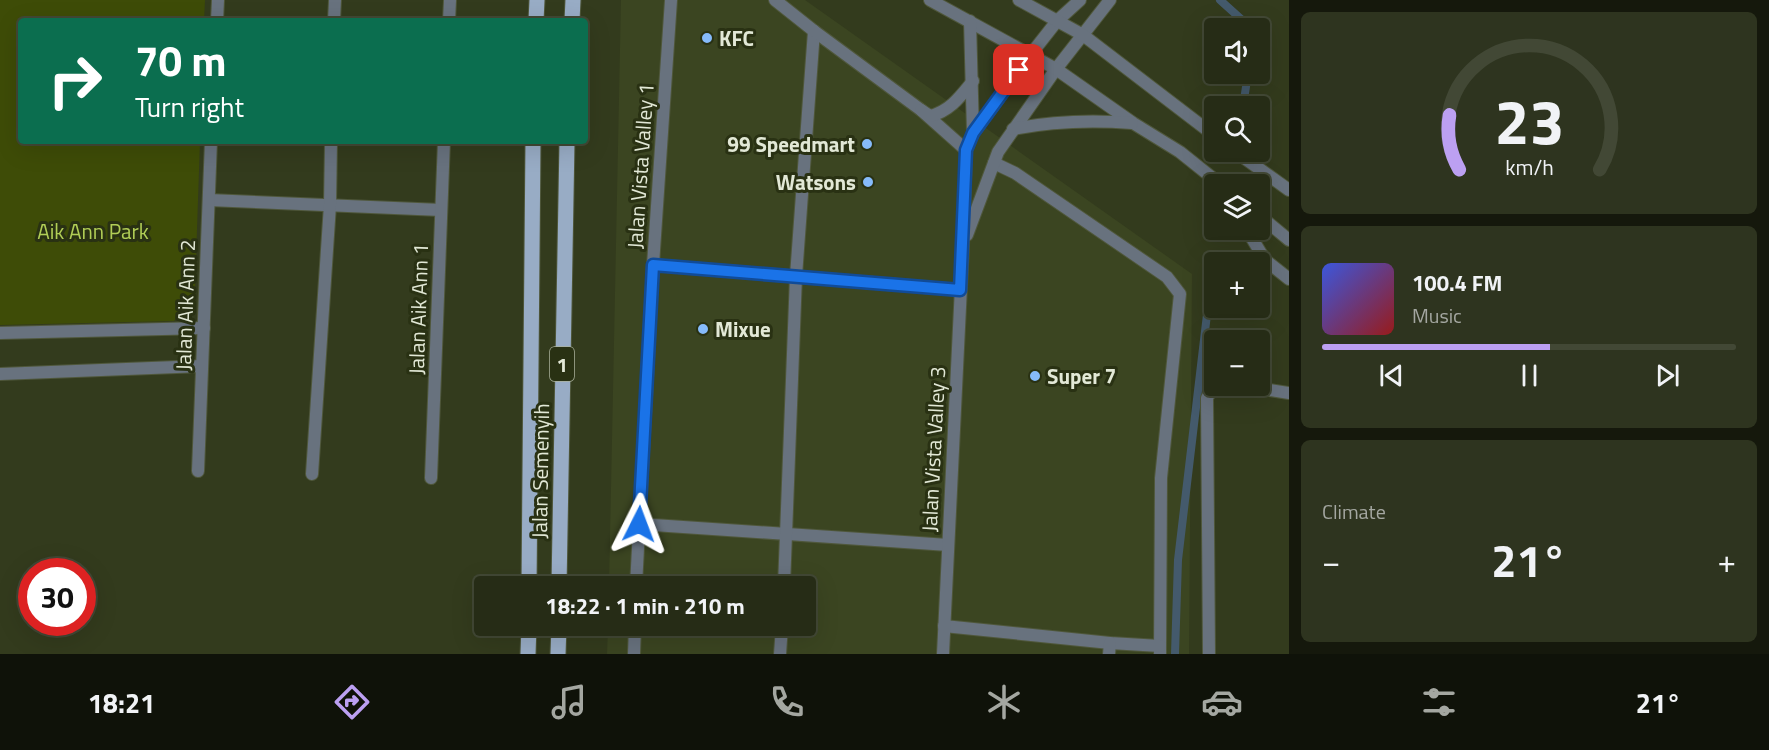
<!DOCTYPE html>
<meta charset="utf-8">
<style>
body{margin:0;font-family:"Titillium Web",sans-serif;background:#2e341f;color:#f1f3f6;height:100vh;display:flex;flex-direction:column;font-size:22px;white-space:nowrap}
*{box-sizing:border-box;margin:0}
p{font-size:20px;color:#a4a7a1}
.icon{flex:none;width:33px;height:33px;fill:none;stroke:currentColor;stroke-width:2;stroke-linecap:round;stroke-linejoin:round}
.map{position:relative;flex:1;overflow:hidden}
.details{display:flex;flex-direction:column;gap:12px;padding:12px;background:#15180c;width:480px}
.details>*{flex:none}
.hud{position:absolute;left:18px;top:18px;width:570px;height:126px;border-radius:6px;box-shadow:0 6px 24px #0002,0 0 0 2px #424835;background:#0b6e4f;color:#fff;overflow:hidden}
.fabs{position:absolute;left:1204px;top:18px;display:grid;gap:12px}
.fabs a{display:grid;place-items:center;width:66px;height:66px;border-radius:6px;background:#262c16;box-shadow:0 6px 24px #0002,0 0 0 2px #424835;font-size:30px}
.speed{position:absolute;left:18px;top:558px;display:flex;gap:12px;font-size:30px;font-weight:700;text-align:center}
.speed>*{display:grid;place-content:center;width:78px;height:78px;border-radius:50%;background:#262c16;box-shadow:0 6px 24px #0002,0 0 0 2px #424835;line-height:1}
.speed .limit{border:9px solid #d22;background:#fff;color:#111}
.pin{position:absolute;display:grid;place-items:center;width:51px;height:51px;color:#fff;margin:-26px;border-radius:12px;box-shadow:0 3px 9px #0006}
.me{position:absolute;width:66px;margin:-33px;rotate:3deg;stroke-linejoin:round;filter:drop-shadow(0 0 4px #0008)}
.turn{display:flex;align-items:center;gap:21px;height:126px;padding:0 18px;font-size:27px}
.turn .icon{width:78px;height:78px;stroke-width:2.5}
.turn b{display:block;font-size:42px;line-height:51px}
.big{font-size:45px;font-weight:700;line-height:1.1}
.details .widget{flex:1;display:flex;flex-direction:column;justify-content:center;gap:9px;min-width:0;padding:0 21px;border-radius:9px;background:#2e341f}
.details .dial{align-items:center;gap:0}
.dial svg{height:156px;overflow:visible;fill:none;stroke:#424835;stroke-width:7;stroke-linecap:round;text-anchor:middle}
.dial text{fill:#f1f3f6;stroke:none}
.song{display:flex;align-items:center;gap:18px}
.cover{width:72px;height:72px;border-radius:9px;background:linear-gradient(135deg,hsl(230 70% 55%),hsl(0 70% 35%))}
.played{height:6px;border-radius:3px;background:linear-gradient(90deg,#bca0f2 55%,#424835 55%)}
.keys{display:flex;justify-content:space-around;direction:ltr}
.heat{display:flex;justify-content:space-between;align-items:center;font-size:33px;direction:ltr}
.trip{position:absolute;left:474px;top:576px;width:342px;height:60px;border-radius:6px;background:#262c16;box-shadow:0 6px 24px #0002,0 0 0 2px #424835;font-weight:700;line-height:60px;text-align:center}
.tabs{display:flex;height:96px;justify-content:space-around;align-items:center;background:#0f1209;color:#a4a7a1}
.tabs .icon{width:42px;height:42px}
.tabs .current{color:#bca0f2}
.tabs b{font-size:27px;color:#f1f3f6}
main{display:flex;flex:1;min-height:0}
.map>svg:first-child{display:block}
.built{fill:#3b4521}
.green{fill:#3e4c07}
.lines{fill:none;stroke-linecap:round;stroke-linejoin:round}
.stream{stroke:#445a6c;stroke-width:8}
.service-casing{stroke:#4f573b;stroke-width:14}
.minor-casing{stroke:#4f573b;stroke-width:14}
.tertiary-casing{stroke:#4f573b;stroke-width:14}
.primary-casing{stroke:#4f573b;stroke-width:17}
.service{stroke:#68727e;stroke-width:12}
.minor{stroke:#68727e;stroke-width:12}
.tertiary{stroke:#68727e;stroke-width:12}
.primary{stroke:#98acc5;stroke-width:15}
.route-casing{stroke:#114b97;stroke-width:15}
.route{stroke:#1a73e8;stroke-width:10}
.poi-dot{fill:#86bbfb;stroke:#293113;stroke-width:2}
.labels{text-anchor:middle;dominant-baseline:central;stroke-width:6;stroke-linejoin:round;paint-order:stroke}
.shield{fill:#293113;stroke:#aab19c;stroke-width:1.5}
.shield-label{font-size:20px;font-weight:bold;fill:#e2e8d6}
.poi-label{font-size:21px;font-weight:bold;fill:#e2e8d6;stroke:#293113;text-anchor:start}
.street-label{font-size:21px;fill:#e2e8d6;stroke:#293113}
.park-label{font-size:21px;fill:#b1ce56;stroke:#293113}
</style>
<main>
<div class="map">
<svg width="1289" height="654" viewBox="0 0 1289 654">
<rect width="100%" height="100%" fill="#333b1d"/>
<!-- built -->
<polygon class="built" points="621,0 805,0 1192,274 1189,654 607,654 608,626 806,626 806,586 609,586"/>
<!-- green -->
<polygon class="green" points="0,0 205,0 204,21 21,21 21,141 200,141 195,289 190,303 174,321 0,325"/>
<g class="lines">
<!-- stream -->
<g class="stream">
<polyline points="1220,0 1251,28"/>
<polyline points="1243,106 1248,74"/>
<polyline points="1175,654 1178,560 1210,289"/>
</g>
<!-- service casing -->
<g class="service-casing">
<g id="service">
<polyline points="334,21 335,0"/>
<polyline points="994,163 1015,173 1167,277 1180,294 1161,478 1160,654"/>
<polyline points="209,200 441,210"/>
<polyline points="1247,230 1265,260 1289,279"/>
<polyline points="653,265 960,290"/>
<polyline points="1244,386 1289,393"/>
<polyline points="312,474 330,205 331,141"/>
<polyline points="639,524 948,545"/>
<polyline points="784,586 796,276 814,31"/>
<polyline points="944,626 1110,643 1160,646"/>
<polyline points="780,654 782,626"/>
<polyline points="1209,654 1207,398 1213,387 1216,386"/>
</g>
</g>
<!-- minor casing -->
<g class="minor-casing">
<g id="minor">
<polyline points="775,0 814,31 921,110 966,150"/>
<polyline points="217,21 218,0"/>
<polyline points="449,21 450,0"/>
<polyline points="967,235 998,152 1056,69 1110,0"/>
<polyline points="0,333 204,328"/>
<polyline points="0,374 202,366"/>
<polyline points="198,471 211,141"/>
<polyline points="431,478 444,141"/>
<polyline points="636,586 653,265 671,0"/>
<polyline points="634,654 635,626"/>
<polyline points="943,654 963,246 966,150 973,133 1031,54 1057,21 1080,0"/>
<polyline points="1109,654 1110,643"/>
</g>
</g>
<!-- tertiary casing -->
<g class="tertiary-casing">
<g id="tertiary">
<polyline points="930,0 1056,69 1133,123 1180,152 1220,184"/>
<polyline points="1019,0 1083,35 1215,136"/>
<polyline points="970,21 973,133"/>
<path d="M921,110l9,6c20,-5 30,-19 43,-35"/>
<path d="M1013,129c40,-8 79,-9 119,-6"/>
<polyline points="1236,152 1289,190"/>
<polyline points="1260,216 1289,240"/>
</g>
</g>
<!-- primary casing -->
<g class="primary-casing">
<g id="primary">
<polyline points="536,21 537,0"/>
<polyline points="572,21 573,0"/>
<polyline points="529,586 533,141"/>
<polyline points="559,586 567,141"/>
<polyline points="528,654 529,626"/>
<polyline points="558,654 559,626"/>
</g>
</g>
<!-- service -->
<use href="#service" class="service"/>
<!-- minor -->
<use href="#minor" class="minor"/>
<!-- tertiary -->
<use href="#tertiary" class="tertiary"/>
<!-- primary -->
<use href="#primary" class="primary"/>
</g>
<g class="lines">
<!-- route casing -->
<g class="route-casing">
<polyline id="route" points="639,524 653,265 960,290 966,150 973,133 1019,70"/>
</g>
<!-- route -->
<use href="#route" class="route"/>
</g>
<!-- markers -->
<g class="poi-dot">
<circle cx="707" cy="38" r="6"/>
<circle cx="867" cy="144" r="6"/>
<circle cx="868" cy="182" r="6"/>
<circle cx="703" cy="329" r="6"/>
<circle cx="1035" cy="376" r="6"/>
</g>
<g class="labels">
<!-- shield labels -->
<rect class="shield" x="550" y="347" width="24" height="34" rx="4.5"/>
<g class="shield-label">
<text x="562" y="364">1</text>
</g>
<!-- poi labels -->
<g class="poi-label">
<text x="719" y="38">KFC</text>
<text x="855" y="144" text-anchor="end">99 Speedmart</text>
<text x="856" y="182" text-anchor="end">Watsons</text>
<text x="715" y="329">Mixue</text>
<text x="1047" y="376">Super 7</text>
</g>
<!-- street labels -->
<g class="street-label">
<text transform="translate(640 166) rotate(-86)">Jalan Vista Valley 1</text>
<text transform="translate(185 305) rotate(-88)">Jalan Aik Ann 2</text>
<text transform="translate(418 309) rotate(-88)">Jalan Aik Ann 1</text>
<text transform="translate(933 449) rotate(-87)">Jalan Vista Valley 3</text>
<text transform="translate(540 471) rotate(-89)">Jalan Semenyih</text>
</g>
<!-- park labels -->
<g class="park-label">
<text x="93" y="231">Aik Ann Park</text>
</g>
</g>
</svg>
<div class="fabs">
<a><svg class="icon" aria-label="sound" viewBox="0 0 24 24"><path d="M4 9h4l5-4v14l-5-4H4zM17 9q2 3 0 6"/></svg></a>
<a><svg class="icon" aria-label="search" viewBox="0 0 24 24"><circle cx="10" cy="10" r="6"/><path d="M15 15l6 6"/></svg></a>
<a><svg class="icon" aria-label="layers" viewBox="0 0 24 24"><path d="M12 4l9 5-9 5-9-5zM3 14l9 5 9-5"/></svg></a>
<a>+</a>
<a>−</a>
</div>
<div class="speed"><div class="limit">30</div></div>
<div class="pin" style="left:1019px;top:70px;background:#d93025"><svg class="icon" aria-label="arrive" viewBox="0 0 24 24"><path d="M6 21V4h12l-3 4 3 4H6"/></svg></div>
<svg class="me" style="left:639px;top:524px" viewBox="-20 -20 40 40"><path d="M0-17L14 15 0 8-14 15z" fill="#1a73e8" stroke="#fff" stroke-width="4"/></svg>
<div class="trip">18:22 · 1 min · 210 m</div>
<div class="hud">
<div class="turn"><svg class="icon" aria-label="right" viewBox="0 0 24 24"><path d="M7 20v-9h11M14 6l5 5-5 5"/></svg><div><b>70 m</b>Turn right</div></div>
</div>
</div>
<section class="details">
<div class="widget dial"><svg viewBox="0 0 100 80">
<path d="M14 69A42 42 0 1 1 86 69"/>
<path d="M14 69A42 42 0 0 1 9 41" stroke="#bca0f2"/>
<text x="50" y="56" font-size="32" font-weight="700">23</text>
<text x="50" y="72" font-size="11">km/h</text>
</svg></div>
<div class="widget">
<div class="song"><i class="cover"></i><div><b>100.4 FM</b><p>Music</p></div></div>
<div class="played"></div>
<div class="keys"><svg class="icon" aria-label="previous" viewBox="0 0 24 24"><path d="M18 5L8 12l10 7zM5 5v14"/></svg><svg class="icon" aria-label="pause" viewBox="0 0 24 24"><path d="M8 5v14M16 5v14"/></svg><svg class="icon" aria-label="next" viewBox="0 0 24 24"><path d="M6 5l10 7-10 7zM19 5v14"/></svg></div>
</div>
<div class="widget"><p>Climate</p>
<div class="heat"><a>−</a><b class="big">21°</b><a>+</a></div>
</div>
</section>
</main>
<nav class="tabs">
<b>18:21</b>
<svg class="icon current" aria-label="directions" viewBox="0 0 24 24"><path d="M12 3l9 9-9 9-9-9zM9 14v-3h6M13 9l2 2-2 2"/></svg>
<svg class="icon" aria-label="music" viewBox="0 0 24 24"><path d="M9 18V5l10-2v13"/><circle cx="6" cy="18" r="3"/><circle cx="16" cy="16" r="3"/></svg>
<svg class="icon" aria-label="phone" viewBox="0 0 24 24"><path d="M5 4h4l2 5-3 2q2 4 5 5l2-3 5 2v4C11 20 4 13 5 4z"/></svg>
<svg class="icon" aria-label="climate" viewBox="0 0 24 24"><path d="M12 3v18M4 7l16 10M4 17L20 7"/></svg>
<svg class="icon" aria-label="car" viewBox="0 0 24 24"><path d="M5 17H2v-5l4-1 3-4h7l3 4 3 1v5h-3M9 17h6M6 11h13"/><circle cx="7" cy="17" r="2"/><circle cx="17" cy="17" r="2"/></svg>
<svg class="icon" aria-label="filters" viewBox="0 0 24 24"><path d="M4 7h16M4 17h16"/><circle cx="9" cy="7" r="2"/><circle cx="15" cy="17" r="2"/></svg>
<b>21°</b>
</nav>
